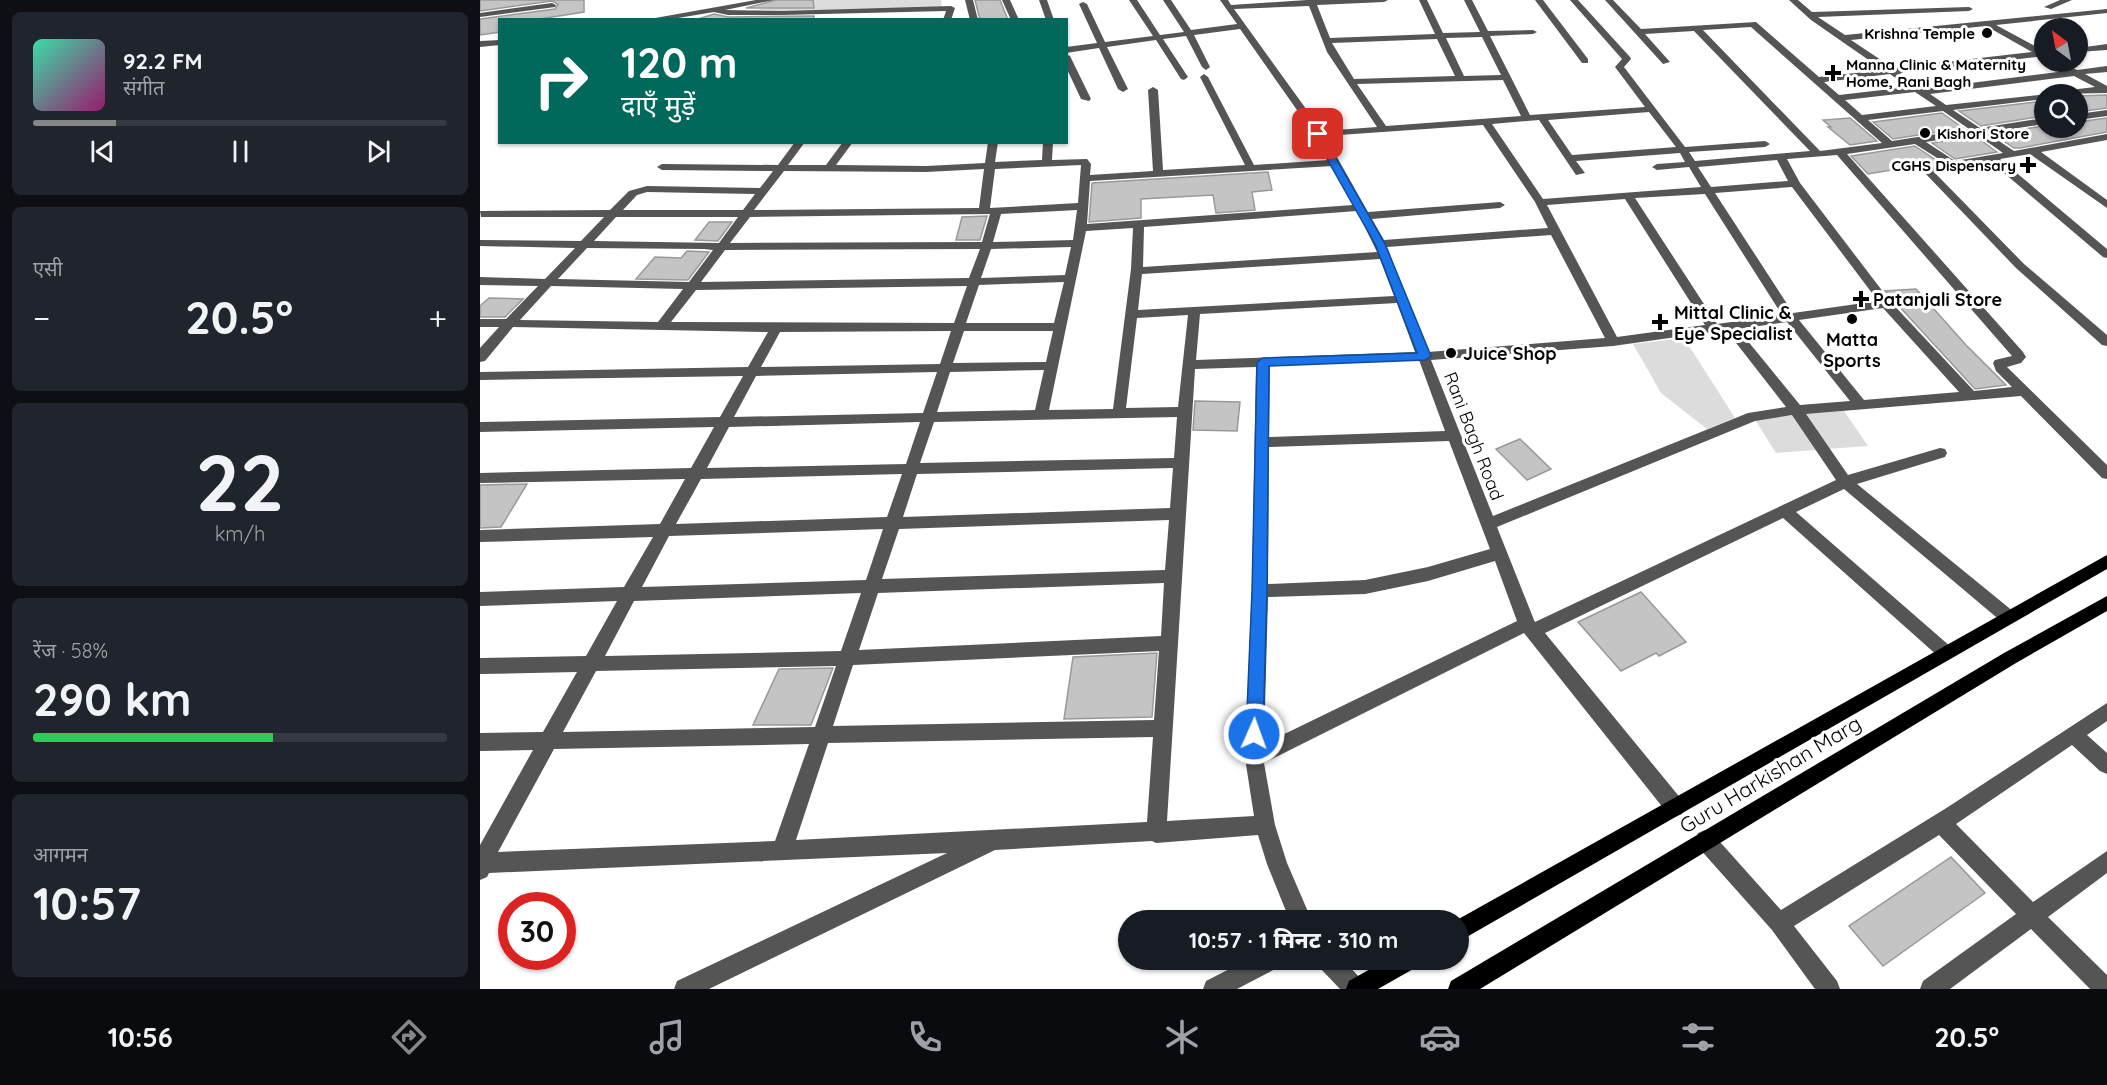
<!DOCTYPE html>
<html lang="hi">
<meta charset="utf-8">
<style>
body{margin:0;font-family:Quicksand,"Noto Sans Devanagari",sans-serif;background:#20242c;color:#f1f3f6;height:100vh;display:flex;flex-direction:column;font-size:22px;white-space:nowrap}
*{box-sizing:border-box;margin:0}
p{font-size:20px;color:#9ea1a6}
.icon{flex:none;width:33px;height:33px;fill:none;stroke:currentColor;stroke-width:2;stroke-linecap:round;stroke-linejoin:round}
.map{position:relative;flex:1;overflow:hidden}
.sheet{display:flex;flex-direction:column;gap:12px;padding:12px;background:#0d0f14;width:480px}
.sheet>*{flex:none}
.hud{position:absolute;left:18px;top:18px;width:570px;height:126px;border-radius:0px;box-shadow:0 2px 4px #0004;background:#00695c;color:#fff;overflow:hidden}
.needle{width:39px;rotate:328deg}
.controls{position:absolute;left:1554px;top:18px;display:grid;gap:12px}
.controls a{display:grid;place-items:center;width:54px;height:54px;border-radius:50%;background:#171b24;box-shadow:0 2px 4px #0004;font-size:30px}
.speed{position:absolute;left:18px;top:892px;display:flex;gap:12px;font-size:30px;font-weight:700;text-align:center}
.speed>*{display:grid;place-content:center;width:78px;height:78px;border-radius:50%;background:#171b24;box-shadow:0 2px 4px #0004;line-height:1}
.speed .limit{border:9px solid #d22;background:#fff;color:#111}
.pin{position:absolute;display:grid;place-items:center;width:51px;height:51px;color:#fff;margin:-26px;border-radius:12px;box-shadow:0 3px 9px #0006}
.me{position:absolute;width:66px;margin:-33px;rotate:2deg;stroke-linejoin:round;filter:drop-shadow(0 0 4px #0008)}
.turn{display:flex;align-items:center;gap:21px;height:126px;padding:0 24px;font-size:27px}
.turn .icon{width:78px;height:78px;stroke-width:2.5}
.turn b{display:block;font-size:42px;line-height:51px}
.big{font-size:45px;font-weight:800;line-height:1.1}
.sheet .tile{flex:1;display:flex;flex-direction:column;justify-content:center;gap:9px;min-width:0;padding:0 21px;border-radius:9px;background:#20242c}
.sheet .dial{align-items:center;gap:0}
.dial b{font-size:78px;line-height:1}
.song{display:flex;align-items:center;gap:18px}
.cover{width:72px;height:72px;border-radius:9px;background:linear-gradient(135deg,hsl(160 70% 55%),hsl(320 70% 35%))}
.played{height:6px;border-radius:3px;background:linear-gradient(90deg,#858687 20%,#363941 20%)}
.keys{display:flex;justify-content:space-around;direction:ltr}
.heat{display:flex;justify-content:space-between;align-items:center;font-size:33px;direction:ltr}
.charge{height:9px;border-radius:4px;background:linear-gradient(90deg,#34c759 58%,#363941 0)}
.trip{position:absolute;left:638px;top:910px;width:351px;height:60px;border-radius:30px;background:#171b24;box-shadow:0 2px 4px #0004;font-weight:800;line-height:60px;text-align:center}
.tabs{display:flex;height:96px;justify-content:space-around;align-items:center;background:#090b0e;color:#9ea1a6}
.tabs .icon{width:42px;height:42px}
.tabs .selected{color:#858687}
.tabs b{font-size:27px;color:#f1f3f6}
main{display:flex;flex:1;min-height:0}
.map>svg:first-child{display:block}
.green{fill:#dcdcdc}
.building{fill:#c4c4c4;stroke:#999;stroke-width:1.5}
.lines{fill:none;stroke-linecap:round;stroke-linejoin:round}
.minor{fill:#555;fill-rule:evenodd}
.major{fill:#000;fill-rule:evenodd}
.route{fill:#1a73e8;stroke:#114b97;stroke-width:1.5}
.poi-dot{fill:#000;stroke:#fff;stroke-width:2}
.labels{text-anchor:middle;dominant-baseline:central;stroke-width:6;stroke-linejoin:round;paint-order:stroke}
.far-poi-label{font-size:15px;font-weight:bold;fill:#000;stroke:#fff;text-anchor:end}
.poi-label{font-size:18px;font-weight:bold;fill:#000;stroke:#fff;text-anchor:start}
.street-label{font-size:18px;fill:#000;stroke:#fff}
.near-street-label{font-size:21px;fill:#000;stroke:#fff}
</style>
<main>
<section class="sheet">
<div class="tile">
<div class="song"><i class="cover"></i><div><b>92.2 FM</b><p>संगीत</p></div></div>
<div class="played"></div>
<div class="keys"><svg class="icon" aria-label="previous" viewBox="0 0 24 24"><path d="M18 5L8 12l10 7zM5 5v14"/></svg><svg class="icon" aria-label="pause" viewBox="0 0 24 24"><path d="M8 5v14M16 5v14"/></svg><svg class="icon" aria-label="next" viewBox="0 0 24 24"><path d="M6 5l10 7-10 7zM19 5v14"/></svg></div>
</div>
<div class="tile"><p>एसी</p>
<div class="heat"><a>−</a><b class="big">20.5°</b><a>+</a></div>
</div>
<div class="tile dial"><b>22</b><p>km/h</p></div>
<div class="tile"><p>रेंज · 58%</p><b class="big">290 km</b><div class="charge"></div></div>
<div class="tile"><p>आगमन</p><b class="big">10:57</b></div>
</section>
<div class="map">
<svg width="1627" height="989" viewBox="0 0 1627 989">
<rect width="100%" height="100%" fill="#fff"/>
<!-- green -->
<g class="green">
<polygon points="327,0 461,0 462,8 260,12 318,4"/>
<polygon points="1204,338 1255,418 1227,429 1181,393 1153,344"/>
<polygon points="1364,411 1388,446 1346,449 1323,414"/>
<polygon points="1314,415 1337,450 1296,453 1274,418"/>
</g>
<!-- building -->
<g class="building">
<polygon points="0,0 104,0 104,12 53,20 20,20 20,32 0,35 0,19 75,9 78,4 72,1 0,11"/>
<polygon points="296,0 333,0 334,8 266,8"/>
<polygon points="495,0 520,0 528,20 500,20"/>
<polygon points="234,14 248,17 334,16 334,20 215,20"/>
<polygon points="1627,95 1627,108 1598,112 1598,96"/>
<polygon points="1564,101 1564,116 1501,126 1479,111"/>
<polygon points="1462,113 1483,128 1413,139 1393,122"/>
<polygon points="1370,118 1397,141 1370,145 1348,127 1351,127 1343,120"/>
<polygon points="1627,118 1627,132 1540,148 1534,148 1513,134 1564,126 1598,128 1598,122"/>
<polygon points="1495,136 1517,152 1475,159 1452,143"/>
<polygon points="1435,146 1459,162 1388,174 1371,156"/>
<polygon points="788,172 792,190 772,192 775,210 736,213 733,195 661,199 661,218 609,222 612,183"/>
<polygon points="507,216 500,240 476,240 482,217"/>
<polygon points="229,222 252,222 238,241 215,240"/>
<polygon points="207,251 229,252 208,280 156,279 175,257 201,258"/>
<polygon points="1436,289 1486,345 1526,385 1495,389 1405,291"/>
<polygon points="9,298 43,299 25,317 0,317 0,306"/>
<polygon points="715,401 760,402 757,431 713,430"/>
<polygon points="1040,439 1071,469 1047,480 1016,449"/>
<polygon points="47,484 21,527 0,528 0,485"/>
<polygon points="1161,592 1206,642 1179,656 1176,653 1141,671 1098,622"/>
<polygon points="677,653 672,717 584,719 593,657"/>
<polygon points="353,668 331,725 273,725 299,669"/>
<polygon points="1471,857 1505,893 1403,966 1369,926"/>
</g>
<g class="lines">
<!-- minor -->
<g class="minor">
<polygon points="276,0 294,0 245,10 302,11 471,6 475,8 471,20 463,20 466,11 302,15 248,15 234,12 186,20 164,20"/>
<polygon points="485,0 493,0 498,20 490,20"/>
<polygon points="522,0 530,0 539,20 531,20"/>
<polygon points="559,0 567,0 574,20 566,20"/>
<path d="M649,0h8l23,35 24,-3 -21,-32h8l20,30 46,-6 -17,-24h8l3,5 76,-5h81l-4,2 -67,3 13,33 105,-4 -16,-34h8l16,33 37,-1 -16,-32h8l16,31 45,-1 4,2 -4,2 -43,2 40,79 115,-8 -30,-40 7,-8 -52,-59h8l52,57 1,2 -7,8 61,80 80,-6 5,3 -5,3 -76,5 6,9 115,-10 -116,-120 -49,3 25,28 -7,2 -58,-64h8l28,29 115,-7 63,55 64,-7 -72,-50 -22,-20h9l14,12 157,-5 4,2 -4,2 -151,6 27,18 262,-26v4l-111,12 48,26v5l-144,17 23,16 143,-18 -15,-9h10l16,8 30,-4v6l-22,2 22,12v7l-50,1 4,-3 34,-4 -21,-11 -144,18 16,11 101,-11h-3v5l-91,11 27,18 64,-10v6l-57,9 27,18 93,-17v6l-66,12 66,48v8l-77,-54 -30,5 107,90v9l-4,-1 -113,-96 -55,12 89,91 83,71v11l-5,-1 -86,-77 -92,-96 8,-6 13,-3 -30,-19 -68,10 176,198 3,5 -5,6 -14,4 100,98v14l-5,-1 -81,-82 -215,18 42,61 92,-27 5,1 2,4 -2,4 -88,27 157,128 2,5 -2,5 -6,2 -6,-2 -158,-133 -48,23 155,135 3,5 -3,5 -6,3 -6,-3 -156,-139 -238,115 137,167 3,7 -3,7 -7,3 -7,-3 -144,-181 -260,130 11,62 12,38 25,58h-22l-23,-57 -9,-29 -102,8 -4,-2 -157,9 -286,139h-35l3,-8 270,-128 -458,20 -2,4 -7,3v-35l53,-95 -53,1v-18l63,-1 34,-60 -97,2v-16l106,-2 31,-55 -137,5v-14l144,-5 29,-50 -173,5v-12l180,-6 25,-45 -205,4v-10l211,-5 23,-41 -234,5v-10l240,-5 23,-41 -263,4v-8l268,-5 20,-35 -255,-5 -28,34 -5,1v-14l19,-21h-19v-8h26l32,-33 -58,-1v-8l65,2 30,-31 -95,-2v-6l101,1 23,-24h-123l-1,-6 130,-1 19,-19 18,-5 113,2 13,-17 -111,-1 -5,-3 5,-3 116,1 17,-23h10l-17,23h38l17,-23h10l-17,23 90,1 59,-3 3,-21h10l-3,20 47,-2 1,-18h10l-1,18 35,-1 4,5 -1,11 63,-4 -5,-81 5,-3 5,3 5,80 82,-5 -45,-88 4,-3 4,3 46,88 75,-5 -13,-23 -76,-108 -46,6 16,32 -4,3 -4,-3 -16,-31 -23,3 25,38 -4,3 -3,-1 -25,-39 -49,7 21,42 -5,3 -5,-3 -19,-41 -33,5v-6l31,-4 -18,-39 4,-2 4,2 18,38 48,-6zM829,6l18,46 50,75 -55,4 -88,-122zM1506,26l46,26 -139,16 -42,-28zM1271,27l131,116 -62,8 -117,-121zM1002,37l19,38 -37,1 -18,-38zM957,39l18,37 -101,3 -22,-36zM1410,74l18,13 -69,8 -15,-13zM1023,80l18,36 -135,10 -29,-42zM1435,92l21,14 -74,9 -17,-15zM1463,111l26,18 -77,12 -24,-21zM1169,112l27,35 -104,8 -24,-35zM1059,120l37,55 9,-2 -9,-12 104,-8 5,9 -28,2 -5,3 5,3 32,-3 12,20 -158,12 -51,-75zM1003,125l52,77 13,26 -164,12 -12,-21 128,-11 5,-3 -5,-3 -132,10 -43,-76zM1496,134l27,19 -48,8 -29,-19zM1357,155l175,201 -17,4 -2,3 3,8 16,16 -38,4 -84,-90 -90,-118 -13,-24zM1297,160l11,21 -77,6 -13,-20zM601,165l-3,38 -88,5 5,-39zM852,166l21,39 -266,19 3,-43zM504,169l-5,39 -225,2 30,-39 142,1zM1312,187l86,114 -85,12 -78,-120zM167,192l108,2 -12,16h-120l14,-15zM1225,194l77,121 -65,9 -82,-126zM1145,199l80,126 -88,12 -70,-132zM597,210l-4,30 -80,2 8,-28zM877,211l20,41 -234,15 1,-40zM510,214l-8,28 -252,1 20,-26zM136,217h122l-19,26 -125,-2zM653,228l-2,41 -18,140 -64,1 37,-179zM1071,235l54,103 -177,14 -41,-105zM591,247l-6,28 -84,3 10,-29zM107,248l117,1 9,1 -24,32 -131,-3zM500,249l-11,29 -268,4 24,-32zM900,259l14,37 -256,14 4,-36zM584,282l-10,41h-88l13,-38zM71,286l132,3 -25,33 -138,-2zM487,286l-13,37 -283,-1 25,-32zM917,303l18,49 -219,8 4,-46zM1403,308l76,84 -95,8 -65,-80zM708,315l-10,92 -52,1 11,-90zM1307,322l63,79 -50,4 -62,-76zM1246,330l60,77 -38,6 -255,103 -62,-156 182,-14zM471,331l-11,33 -179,3 19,-35zM484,331h89l-7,31 -93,1zM939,360l26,71 -176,6 1,-71zM776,367l-4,224 -7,167 9,58 -87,5 28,-452zM564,370l-9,40 -98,2 13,-40zM457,372l-14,41 -189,4 22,-41zM1312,415l44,65 -301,142 -1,-2 -37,-93 258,-106zM697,417l-3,41 -254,5 14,-41zM440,422l-14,42 -199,4 22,-41zM969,441l41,108 -62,18 -63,13 -97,4 1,-137zM693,468l-3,40 -267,9 14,-43zM422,474l-15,43 -211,7 25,-45zM689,520l-4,50 -283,9 17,-50zM403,529l-17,51 -224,7 27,-51zM1015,561l22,60 -253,123 4,-147 97,-3 63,-13zM684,583l-3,53 -302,14 19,-57zM381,593l-20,58 -236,5 29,-55zM679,651l-5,69 -321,6 20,-61zM356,666l-21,61 -252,5 33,-61zM673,737l-6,85 -351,18 32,-97zM329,744l-34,97 -277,11 56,-103z"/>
<polygon points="1055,0 1063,0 1108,59 1108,63 1102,63"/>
<polygon points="1580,0 1592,0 1571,9 1564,7"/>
<polygon points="72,3 76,5 75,7 0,17 0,13"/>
<polygon points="20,40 20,45 0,47 0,41"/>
<polygon points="1627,44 1627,50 1598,52 1598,48"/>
<polygon points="586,54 590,56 611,99 609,101 601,99 586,67"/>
<polygon points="1627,110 1627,116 1598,120 1598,114"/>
<polygon points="1627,703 1627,721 1607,735 1627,753 1627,774 1620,771 1592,745 1476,824 1553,902 1627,851 1627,873 1568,917 1627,975 1627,989 1610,989 1551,929 1470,989 1440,989 1443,981 1536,914 1459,835 1314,926 1357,981 1360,989 1335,989 1292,930 1218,847 1215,840 1218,833 1225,830 1232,833 1301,910 1468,807"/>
<polygon points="767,960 800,960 797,968 757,989 723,989 726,981"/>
<polygon points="837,960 863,960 883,981 886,989 860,989 840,968"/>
</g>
<!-- major -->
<g class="major">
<polygon points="1627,555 1627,569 978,942 978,921 975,921"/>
<polygon points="1627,596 1627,611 1536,663 1000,989 968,989 971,981 1524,653"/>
<polygon points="906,960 938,960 935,968 898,989 866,989 869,981"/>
</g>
</g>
<!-- route -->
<polygon class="route" points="838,131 842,134 905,244 951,356 945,360 789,366 787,591 783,734 780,739 774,742 769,739 766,734 772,591 777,362 783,358 937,353 895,244 833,134"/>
<!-- markers -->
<g class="poi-dot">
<circle cx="1507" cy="33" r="6"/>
<path d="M1350 64h6v6h6v6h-6v6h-6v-6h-6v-6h6z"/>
<circle cx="1445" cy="133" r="6"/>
<path d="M1545 156h6v6h6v6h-6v6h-6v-6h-6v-6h6z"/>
<path d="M1378 290h6v6h6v6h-6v6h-6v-6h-6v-6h6z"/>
<circle cx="1372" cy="319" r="6"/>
<path d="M1177 313h6v6h6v6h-6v6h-6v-6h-6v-6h6z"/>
<circle cx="971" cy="353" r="6"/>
</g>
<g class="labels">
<!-- far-poi labels -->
<g class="far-poi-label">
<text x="1495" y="33">Krishna Temple</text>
<text x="1366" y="64" text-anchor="start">Manna Clinic &amp; Maternity<tspan x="1366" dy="17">Home, Rani Bagh</tspan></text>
<text x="1457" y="133" text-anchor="start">Kishori Store</text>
<text x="1536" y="165">CGHS Dispensary</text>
</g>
<!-- poi labels -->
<g class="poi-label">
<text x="1393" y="299">Patanjali Store</text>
<text x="1194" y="312">Mittal Clinic &amp;<tspan x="1194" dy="21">Eye Specialist</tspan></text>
<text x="1372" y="339" text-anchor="middle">Matta<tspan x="1372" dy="21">Sports</tspan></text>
<text x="983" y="353">Juice Shop</text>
</g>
<!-- street labels -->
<g class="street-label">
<text transform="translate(994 436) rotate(69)">Rani Bagh Road</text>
</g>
<!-- near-street labels -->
<g class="near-street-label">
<text transform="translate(1290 774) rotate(-31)">Guru Harkishan Marg</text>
</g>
</g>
</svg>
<div class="controls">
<a><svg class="needle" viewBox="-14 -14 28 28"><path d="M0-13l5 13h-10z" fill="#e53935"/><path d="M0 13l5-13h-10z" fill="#9ea1a6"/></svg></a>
<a><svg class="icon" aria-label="search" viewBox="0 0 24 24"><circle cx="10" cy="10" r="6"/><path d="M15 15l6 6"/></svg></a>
</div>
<div class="speed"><div class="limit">30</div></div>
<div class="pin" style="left:838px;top:134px;background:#d93025"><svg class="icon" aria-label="arrive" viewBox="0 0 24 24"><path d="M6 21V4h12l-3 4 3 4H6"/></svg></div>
<svg class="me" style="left:774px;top:734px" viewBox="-20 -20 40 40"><circle r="17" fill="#1a73e8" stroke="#fff" stroke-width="3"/><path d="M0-11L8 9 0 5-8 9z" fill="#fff"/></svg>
<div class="trip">10:57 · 1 मिनट · 310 m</div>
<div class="hud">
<div class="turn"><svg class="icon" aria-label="right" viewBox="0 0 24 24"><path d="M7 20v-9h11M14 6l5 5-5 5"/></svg><div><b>120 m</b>दाएँ मुड़ें</div></div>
</div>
</div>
</main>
<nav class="tabs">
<b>10:56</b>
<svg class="icon selected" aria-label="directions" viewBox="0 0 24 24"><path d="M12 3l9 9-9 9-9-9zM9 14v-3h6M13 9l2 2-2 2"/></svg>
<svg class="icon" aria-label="music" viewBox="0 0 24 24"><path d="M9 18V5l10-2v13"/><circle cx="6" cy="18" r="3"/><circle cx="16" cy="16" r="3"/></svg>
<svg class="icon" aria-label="phone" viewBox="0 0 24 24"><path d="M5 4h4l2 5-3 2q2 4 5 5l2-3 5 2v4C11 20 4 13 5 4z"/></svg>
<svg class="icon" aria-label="climate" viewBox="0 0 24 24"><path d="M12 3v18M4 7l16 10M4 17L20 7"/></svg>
<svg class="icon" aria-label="car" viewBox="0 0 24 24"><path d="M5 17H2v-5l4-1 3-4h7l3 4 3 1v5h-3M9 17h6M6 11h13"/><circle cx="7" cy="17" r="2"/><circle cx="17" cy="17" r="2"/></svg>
<svg class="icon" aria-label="filters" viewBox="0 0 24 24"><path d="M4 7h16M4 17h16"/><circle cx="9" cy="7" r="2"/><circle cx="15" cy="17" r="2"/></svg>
<b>20.5°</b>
</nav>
